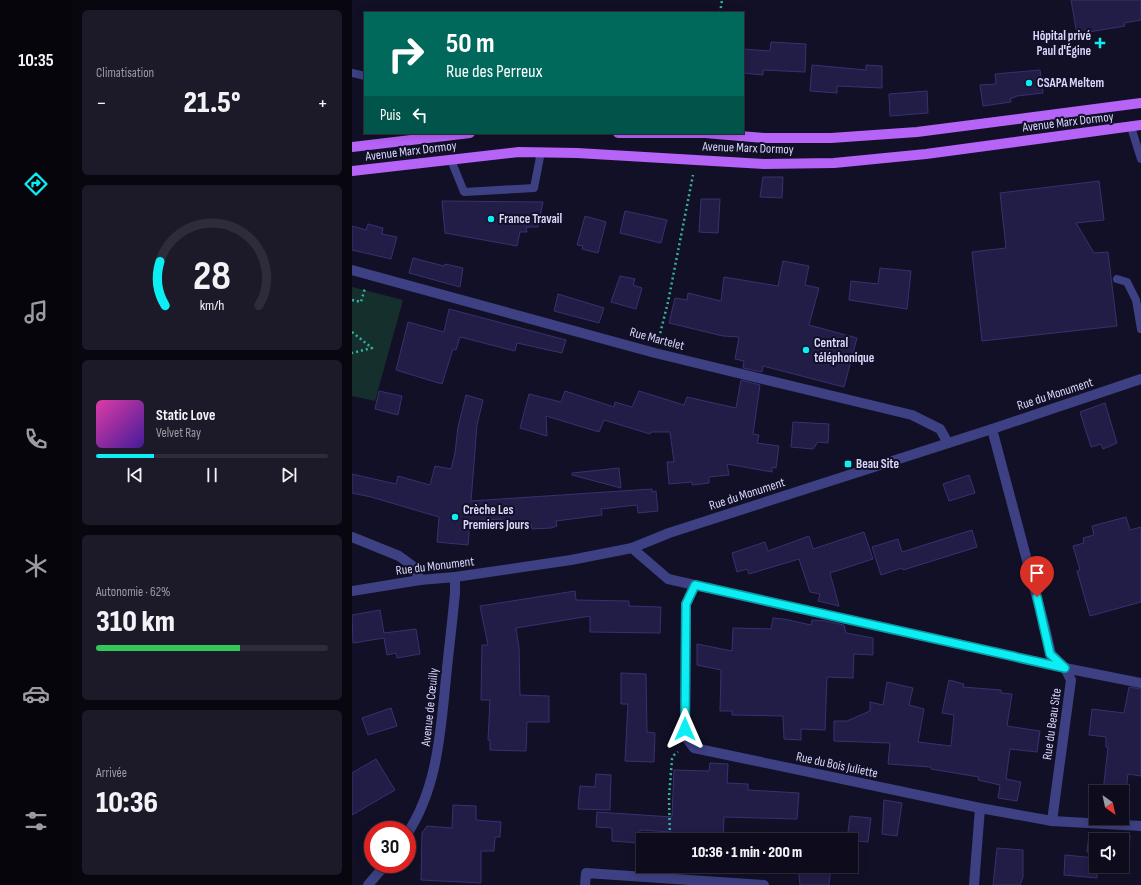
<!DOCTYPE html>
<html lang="fr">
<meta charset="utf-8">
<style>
body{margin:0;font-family:"Sofia Sans Condensed",sans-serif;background:#1c1a29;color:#f1f3f6;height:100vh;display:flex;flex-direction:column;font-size:15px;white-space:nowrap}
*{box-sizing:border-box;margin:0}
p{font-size:13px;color:#9b9ba3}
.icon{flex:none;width:22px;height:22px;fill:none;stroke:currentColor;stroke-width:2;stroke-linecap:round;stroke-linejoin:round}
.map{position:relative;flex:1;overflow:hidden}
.side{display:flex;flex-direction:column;gap:10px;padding:10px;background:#08070f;width:280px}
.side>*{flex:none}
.guide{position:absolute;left:12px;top:12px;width:380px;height:122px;border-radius:0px;box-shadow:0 2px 10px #0003,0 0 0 1px #2e2c3b;background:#00695c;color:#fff;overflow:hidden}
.needle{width:26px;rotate:147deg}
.tools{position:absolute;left:737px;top:785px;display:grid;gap:8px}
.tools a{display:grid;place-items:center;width:40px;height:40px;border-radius:0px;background:#0e0c1c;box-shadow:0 2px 10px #0003,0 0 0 1px #2e2c3b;font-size:20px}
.speed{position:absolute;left:12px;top:821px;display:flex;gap:8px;font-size:20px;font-weight:700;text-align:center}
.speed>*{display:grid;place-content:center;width:52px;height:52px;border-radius:50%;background:#0e0c1c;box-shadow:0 2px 10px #0003,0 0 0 1px #2e2c3b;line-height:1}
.speed .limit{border:6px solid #d22;background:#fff;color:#111}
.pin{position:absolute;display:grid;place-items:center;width:34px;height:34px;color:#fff;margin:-41px -17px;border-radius:50% 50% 50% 0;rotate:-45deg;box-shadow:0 0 4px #0007}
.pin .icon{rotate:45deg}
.me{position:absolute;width:44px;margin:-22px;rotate:0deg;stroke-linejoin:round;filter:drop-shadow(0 0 3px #0008)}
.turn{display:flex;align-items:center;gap:14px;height:84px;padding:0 16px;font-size:18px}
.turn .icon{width:52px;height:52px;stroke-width:2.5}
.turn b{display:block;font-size:28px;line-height:34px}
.then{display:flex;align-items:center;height:38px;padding:0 16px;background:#0003;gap:8px;font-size:15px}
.big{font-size:30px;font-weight:800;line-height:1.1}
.side .card{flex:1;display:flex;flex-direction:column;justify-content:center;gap:6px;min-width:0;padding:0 14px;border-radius:6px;background:#1c1a29}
.side .dial{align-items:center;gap:0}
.dial svg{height:104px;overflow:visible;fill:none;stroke:#2e2c3b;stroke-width:7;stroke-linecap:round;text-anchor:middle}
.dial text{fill:#f1f3f6;stroke:none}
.song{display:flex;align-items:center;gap:12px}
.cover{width:48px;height:48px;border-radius:6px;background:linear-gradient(135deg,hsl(320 70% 55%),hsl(260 70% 35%))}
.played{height:4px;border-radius:2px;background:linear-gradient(90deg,#0ceef4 25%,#2e2c3b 25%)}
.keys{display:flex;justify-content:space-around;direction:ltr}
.heat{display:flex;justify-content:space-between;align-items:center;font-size:22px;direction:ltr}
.charge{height:6px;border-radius:3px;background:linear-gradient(90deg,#34c759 62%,#2e2c3b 0)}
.trip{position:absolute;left:284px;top:833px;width:222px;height:40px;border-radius:0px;background:#0e0c1c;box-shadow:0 2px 10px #0003,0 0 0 1px #2e2c3b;font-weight:800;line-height:40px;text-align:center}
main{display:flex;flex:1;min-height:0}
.menu{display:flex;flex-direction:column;width:72px;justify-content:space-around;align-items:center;background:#06050b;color:#9b9ba3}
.menu .icon{width:28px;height:28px}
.menu .on{color:#0ceef4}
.menu b{font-size:18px;color:#f1f3f6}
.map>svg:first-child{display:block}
.green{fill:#142f2c}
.building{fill:#221d46;stroke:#383071}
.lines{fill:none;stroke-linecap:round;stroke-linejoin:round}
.path{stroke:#35b3a2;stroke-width:2.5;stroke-dasharray:2 3;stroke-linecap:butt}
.service{stroke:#3d4082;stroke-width:8}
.minor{stroke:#3d4082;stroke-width:10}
.primary{stroke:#b663f8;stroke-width:10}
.route-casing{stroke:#089b9f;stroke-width:10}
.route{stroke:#0ceef4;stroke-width:7}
.poi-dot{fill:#0ceef4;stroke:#121026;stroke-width:1.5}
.labels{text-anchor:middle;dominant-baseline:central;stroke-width:4;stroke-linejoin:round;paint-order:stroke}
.poi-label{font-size:13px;font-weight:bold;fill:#d8d7fd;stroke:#121026;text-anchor:start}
.street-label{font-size:13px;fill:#d8d7fd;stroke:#121026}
</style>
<main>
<nav class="menu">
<b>10:35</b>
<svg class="icon on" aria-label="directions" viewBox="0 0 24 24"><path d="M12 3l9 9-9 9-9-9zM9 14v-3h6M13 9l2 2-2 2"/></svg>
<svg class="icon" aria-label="music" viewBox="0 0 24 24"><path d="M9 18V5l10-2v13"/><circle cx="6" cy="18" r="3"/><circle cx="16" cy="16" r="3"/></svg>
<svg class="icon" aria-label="phone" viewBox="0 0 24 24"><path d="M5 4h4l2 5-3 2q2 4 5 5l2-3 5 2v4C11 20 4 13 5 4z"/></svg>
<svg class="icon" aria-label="climate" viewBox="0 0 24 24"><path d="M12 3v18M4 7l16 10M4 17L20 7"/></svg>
<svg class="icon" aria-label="car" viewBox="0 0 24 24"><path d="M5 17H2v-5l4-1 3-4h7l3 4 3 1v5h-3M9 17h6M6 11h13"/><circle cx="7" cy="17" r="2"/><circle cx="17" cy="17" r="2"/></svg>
<svg class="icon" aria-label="filters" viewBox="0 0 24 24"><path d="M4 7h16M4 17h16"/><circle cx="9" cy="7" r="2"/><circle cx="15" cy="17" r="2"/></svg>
</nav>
<section class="side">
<div class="card"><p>Climatisation</p>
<div class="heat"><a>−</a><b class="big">21.5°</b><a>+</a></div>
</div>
<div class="card dial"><svg viewBox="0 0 100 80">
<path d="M14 69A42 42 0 1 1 86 69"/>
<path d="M14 69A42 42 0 0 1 10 35" stroke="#0ceef4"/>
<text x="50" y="56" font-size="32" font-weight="700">28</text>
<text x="50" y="72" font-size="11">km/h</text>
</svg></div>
<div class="card">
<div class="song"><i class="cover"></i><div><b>Static Love</b><p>Velvet Ray</p></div></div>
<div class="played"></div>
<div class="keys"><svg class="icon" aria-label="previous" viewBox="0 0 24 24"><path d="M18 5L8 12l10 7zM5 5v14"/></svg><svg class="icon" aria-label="pause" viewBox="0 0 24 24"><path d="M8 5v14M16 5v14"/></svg><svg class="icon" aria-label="next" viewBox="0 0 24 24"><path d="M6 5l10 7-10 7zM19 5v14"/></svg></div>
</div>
<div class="card"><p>Autonomie · 62%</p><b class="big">310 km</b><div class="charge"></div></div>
<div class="card"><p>Arrivée</p><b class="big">10:36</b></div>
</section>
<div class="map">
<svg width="789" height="885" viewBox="0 0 789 885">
<rect width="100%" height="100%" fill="#121026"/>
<!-- green -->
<polygon class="green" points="0,287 51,300 23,401 0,396"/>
<!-- building -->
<g class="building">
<polygon points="719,0 789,0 789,20 772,23 773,26 725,34"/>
<polygon points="419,42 454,44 453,72 411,70 411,75 391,73 391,49 418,51"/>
<polygon points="460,65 514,70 514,65 530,66 530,88 485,86 485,93 458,91"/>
<polygon points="688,70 691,93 665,96 658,99 659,102 631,106 628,85 644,84 643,74"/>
<polygon points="575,91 576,113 538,116 537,94"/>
<polygon points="411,177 431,177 430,198 408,197"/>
<polygon points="747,181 752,220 724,223 742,253 756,252 765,326 630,341 620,252 654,248 648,193"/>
<polygon points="349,199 368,199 366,233 347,232"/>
<polygon points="90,201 191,202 186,227 174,227 175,232 168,232 165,246 93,233"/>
<polygon points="273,211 315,220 309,243 268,233"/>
<polygon points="233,216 254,222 246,253 230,249 231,246 225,245"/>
<polygon points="16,224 31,228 30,234 45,237 39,259 0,250 0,226 14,230"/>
<polygon points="61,258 92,266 93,264 111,268 108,287 57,273"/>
<polygon points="431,261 457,266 453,285 467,288 457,325 505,338 492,387 411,366 410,372 391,368 392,361 383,359 387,337 371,336 317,323 323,298 335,300 336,293 369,301 372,277 426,286"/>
<polygon points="528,268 559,271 555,309 497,300 499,281 526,284"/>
<polygon points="268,276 283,279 281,285 290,288 284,309 259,302"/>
<polygon points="206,294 252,308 247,323 202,311"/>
<polygon points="97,309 214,340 210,353 165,343 163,351 108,337 104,350 101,349 90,384 44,370 56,322 92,332"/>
<polygon points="389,380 408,385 401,434 407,435 405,443 427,446 424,468 420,467 420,472 375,464 377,475 357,477 357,483 340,485 340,482 317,484 315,462 322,462 318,432 299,432 298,434 252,420 247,432 194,416 195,436 168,428 177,394 209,402 213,391 262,407 263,402 280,407 287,391 332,405 335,397 384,408"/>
<polygon points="27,391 50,396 46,415 23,409"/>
<polygon points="114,395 131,400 125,425 119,501 300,489 300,492 304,491 306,511 286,513 285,505 249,509 250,515 204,521 205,526 199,528 180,529 179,524 150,527 149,519 118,521 116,545 85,542 87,517 19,497 0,493 0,474 44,484 46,476 78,485 83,466 99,469 103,453 106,427"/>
<polygon points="753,403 765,443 751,449 749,444 739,447 728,412"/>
<polygon points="441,422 477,424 476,443 466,442 461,449 439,447"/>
<polygon points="267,468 269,488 220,475 220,473"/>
<polygon points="617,475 623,493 597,501 591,484"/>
<polygon points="774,517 778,530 789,527 789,602 738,616 725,571 728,570 721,546 732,543 731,538 742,535 740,526"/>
<polygon points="620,530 625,547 551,570 550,568 529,575 520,547 546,539 550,552"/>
<polygon points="512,532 521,559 478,573 487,606 466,601 468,594 458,592 447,559 397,574 395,569 385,572 380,553 413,542 416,551 457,536 461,549"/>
<polygon points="223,591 224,600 277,601 277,606 309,607 308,633 238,632 238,616 164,628 167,648 168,695 197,696 197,722 175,722 174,751 138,750 138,740 136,740 138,700 129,700 130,645 136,645 128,606"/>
<polygon points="28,610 32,633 64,629 68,654 45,658 44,653 35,655 32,638 1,643 0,615"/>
<polygon points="421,618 432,619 459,625 460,620 474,621 492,625 494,633 521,638 521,655 502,654 501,678 475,677 473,730 449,729 449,740 432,739 431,716 380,715 380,711 368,711 369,670 345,665 345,644 380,651 381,628 419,629"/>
<polygon points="269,673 294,674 295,732 303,733 302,762 273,761 276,704 269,704"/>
<polygon points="597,680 612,684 611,687 649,690 649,693 660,694 655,726 688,731 685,752 658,749 654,779 669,782 665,801 646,798 648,785 626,780 627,777 579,769 579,767 536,764 538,743 482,741 482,721 495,721 518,711 518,702 531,705 535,682 561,688 557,705 572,709 566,742 599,746 602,715 590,713"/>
<polygon points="777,687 789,689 789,776 776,774 774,792 751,792 756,747 754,747 754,737 737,735 740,709 772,713"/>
<polygon points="39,708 45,726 16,735 10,718"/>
<polygon points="24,759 43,790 0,815 0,773"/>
<polygon points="358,763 376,764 375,783 396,784 396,790 447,793 445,819 372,817 371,840 327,840 320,839 320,832 288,830 287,843 260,841 260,828 244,827 245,812 320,817 322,770 357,771"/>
<polygon points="244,774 259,775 258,810 226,809 228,786 243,787"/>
<polygon points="532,800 550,803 545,836 530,834"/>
<polygon points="101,805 124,806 124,820 149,822 148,837 143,837 142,851 129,851 129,883 69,880 70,833 75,826 100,828"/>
<polygon points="498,816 519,818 516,842 495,840"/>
<polygon points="737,834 778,835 777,854 770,853 770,840 744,840 744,852 735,852"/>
<polygon points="645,848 671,850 671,877 668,885 641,885"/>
<polygon points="713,855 744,858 744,866 746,866 745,878 712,875"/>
<polygon points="446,866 479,866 477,885 448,885"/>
</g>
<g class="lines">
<!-- path -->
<g class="path">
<polyline points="368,13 370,0"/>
<polyline points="0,300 9,302 13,288"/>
<polyline points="0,332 20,348 0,353"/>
<polyline points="307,338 316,302 341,175"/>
<polyline points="318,840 317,797 320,759 322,755 326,752"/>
</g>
<!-- service -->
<g class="service">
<polyline points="0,73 13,76"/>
<polyline points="779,127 789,159"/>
<polyline points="99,160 112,192 182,188 189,152"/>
<polyline points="765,279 775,282 784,300 789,329"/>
</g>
<!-- minor -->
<g class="minor">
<polyline points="0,270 303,353 560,415 588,429 596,443"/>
<polyline points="640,429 693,628 699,654 713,668 719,680 700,821"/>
<polyline points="0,537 47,556 62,567 68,580"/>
<polyline points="280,548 316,579 713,668 789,683"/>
<polyline points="343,585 334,604 333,729 336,740 342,748 628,808 700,821 789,826"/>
<polyline points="0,591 68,580 103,577 219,560 280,548 317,533 640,429 789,379"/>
<path d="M55,834c29,-44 33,-96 38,-146 3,-32 7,-63 10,-95v-16"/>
<polyline points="16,885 34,864"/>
<polyline points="233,885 234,873 412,885"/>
<polyline points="622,885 628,808"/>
</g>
<!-- primary -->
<g class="primary">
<polyline points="266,133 353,133 412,138 479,138 565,132 789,103"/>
<polyline points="0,147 118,133"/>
<polyline points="0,171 167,152 225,153 412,164 482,163 574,154 789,125"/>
</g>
</g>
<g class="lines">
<!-- route casing -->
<g class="route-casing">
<polyline id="route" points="333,729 334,604 343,585 713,668 698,654 685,597"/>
</g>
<!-- route -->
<use href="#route" class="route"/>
</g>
<!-- markers -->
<g class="poi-dot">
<path d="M746 37h4v4h4v4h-4v4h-4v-4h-4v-4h4z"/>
<circle cx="677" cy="83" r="4"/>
<circle cx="139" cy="219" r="4"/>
<circle cx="454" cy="350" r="4"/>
<rect x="492" y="460" width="8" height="8" rx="2"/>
<circle cx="103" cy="517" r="4"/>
</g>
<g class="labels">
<!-- poi labels -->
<g class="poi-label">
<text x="739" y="36" text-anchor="end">Hôpital privé<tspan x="739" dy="15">Paul d'Égine</tspan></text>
<text x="685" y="83">CSAPA Meltem</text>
<text x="147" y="219">France Travail</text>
<text x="462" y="343">Central<tspan x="462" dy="15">téléphonique</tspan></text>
<text x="504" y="464">Beau Site</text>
<text x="111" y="510">Crèche Les<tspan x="111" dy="15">Premiers Jours</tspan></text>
</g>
<!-- street labels -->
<g class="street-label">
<text transform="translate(716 122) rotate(-7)">Avenue Marx Dormoy</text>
<text transform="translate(396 148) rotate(2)">Avenue Marx Dormoy</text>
<text transform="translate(59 151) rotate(-7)">Avenue Marx Dormoy</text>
<text transform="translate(305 339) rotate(15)">Rue Martelet</text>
<text transform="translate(703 394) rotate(-18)">Rue du Monument</text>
<text transform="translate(395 494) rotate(-18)">Rue du Monument</text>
<text transform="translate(83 566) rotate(-7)">Rue du Monument</text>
<text transform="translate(78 707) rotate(-84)">Avenue de Cœuilly</text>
<text transform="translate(700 724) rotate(-82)">Rue du Beau Site</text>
<text transform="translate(485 765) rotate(12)">Rue du Bois Juliette</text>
</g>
</g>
</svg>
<div class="tools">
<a><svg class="needle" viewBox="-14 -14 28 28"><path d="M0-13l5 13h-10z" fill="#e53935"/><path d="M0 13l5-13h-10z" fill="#9b9ba3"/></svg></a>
<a><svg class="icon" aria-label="sound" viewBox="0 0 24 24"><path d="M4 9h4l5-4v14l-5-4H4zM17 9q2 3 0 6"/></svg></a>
</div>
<div class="speed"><div class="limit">30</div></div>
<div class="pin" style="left:685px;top:597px;background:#d93025"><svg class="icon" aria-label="arrive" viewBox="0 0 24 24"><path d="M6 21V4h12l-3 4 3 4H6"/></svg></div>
<svg class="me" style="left:333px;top:729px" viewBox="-20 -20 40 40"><path d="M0-17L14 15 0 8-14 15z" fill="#0ceef4" stroke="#fff" stroke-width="4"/></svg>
<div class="trip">10:36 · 1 min · 200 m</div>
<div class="guide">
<div class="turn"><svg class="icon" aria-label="right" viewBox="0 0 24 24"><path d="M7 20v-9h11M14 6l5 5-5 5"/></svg><div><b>50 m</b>Rue des Perreux</div></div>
<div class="then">Puis<svg class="icon" aria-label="left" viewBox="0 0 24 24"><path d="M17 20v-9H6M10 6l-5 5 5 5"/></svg></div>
</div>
</div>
</main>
